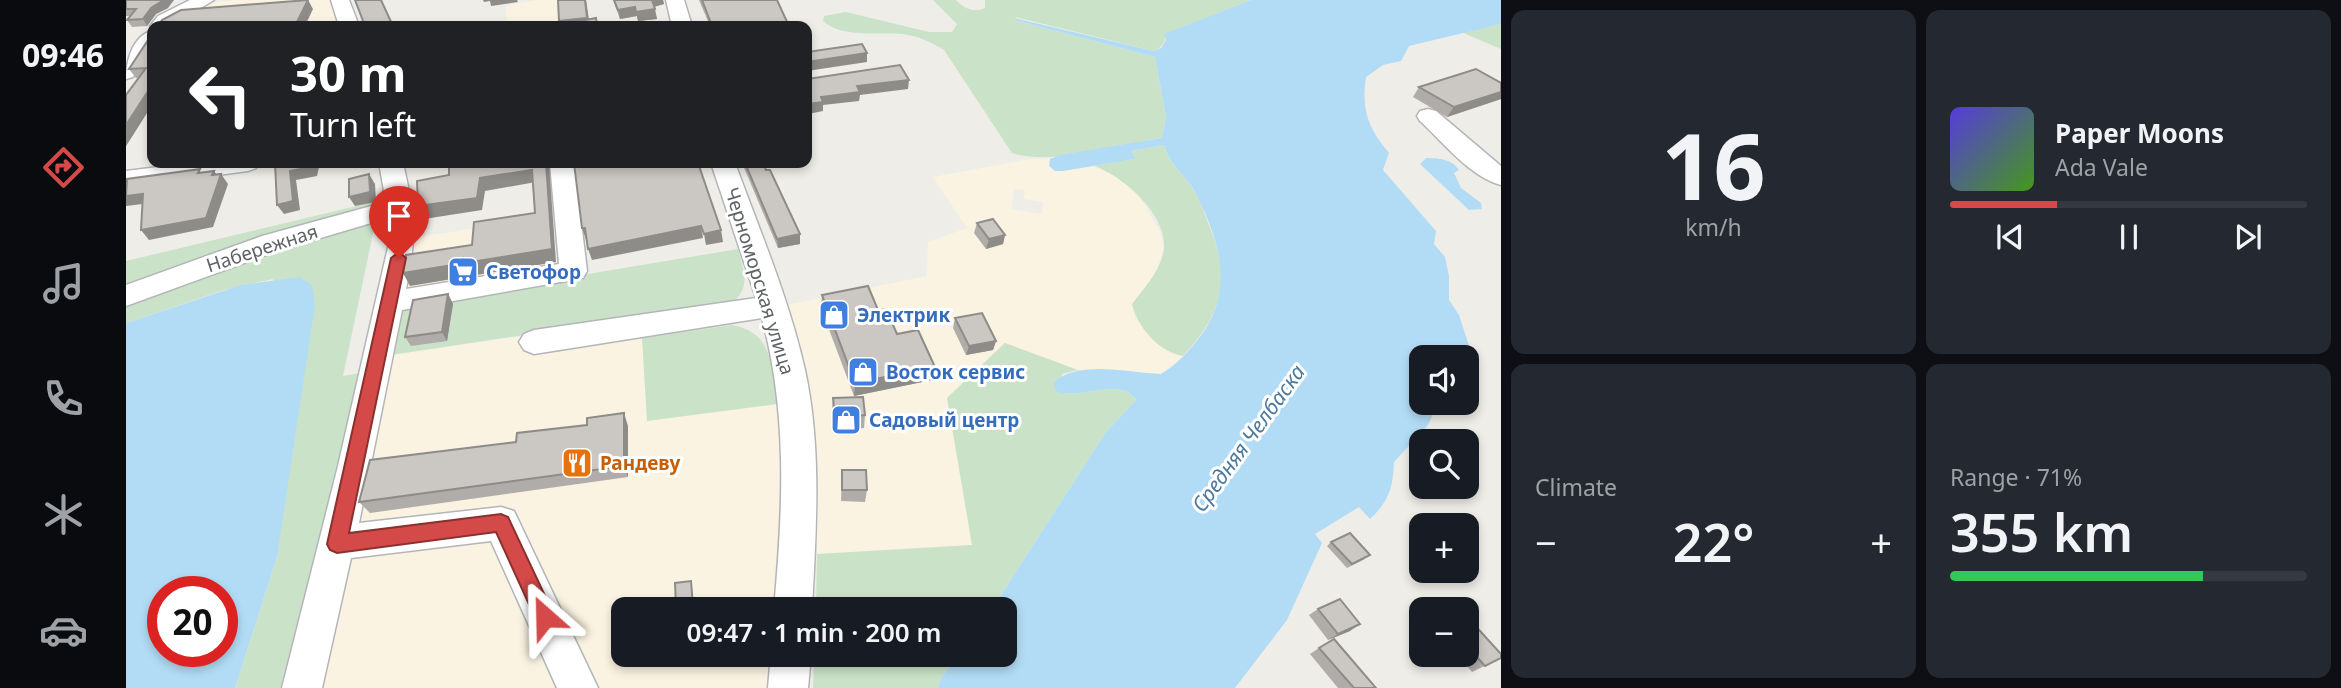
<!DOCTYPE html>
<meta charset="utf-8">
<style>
body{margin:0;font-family:"Noto Sans",sans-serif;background:#242831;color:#f1f3f6;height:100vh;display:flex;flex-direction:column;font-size:26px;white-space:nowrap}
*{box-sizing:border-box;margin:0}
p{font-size:23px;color:#9ea1a6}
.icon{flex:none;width:38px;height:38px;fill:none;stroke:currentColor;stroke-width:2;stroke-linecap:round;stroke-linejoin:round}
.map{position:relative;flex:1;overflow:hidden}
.panel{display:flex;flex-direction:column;gap:10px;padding:10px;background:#0d0f14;width:840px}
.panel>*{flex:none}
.guide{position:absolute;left:21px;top:21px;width:665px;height:147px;border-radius:14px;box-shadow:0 4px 10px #0003;background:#202124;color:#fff;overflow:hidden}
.controls{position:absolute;left:1283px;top:345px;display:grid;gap:14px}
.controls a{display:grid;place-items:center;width:70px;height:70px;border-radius:14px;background:#171b24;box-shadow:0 4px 10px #0003;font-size:35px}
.speed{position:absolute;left:21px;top:576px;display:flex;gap:14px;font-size:35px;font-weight:700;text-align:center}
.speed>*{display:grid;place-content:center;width:91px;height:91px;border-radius:50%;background:#171b24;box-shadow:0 4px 10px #0003;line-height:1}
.speed .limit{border:10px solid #d22;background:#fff;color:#111}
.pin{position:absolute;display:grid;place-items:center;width:60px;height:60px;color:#fff;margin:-72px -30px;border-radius:50% 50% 50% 0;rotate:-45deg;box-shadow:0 0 7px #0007}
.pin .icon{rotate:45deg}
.me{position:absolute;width:77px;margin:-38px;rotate:335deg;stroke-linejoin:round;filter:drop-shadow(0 0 5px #0008)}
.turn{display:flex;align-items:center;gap:24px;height:147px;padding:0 28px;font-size:32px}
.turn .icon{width:91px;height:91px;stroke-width:2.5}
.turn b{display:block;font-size:49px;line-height:60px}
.big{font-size:52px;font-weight:600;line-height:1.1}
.panel .widget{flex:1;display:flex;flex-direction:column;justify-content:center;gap:10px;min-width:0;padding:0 24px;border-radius:14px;background:#242831}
.panel .dial{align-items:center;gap:0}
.dial b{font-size:91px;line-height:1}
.song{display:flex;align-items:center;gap:21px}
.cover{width:84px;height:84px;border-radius:10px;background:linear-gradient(135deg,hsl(250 70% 55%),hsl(100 70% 35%))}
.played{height:7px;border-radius:4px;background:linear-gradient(90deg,#d44a49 30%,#363941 30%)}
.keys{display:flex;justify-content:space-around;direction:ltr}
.heat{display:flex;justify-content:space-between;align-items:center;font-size:38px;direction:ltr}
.charge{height:10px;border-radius:5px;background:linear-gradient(90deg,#34c759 71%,#363941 0)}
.panel .tiles{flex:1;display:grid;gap:10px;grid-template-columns:repeat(2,1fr)}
.trip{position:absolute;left:485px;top:597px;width:406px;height:70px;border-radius:14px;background:#171b24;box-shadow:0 4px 10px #0003;font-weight:600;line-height:70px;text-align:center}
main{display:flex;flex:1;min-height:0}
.tab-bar{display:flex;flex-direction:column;width:126px;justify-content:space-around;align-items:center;background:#090b0e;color:#9ea1a6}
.tab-bar .icon{width:49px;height:49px}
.tab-bar .current{color:#d44a49}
.tab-bar b{font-size:32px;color:#f1f3f6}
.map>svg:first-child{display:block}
.commercial{fill:#faf3e2;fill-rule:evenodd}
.green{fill:#cae3c8}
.water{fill:#b2dcf5;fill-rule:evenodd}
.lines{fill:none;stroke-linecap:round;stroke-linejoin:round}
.minor-casing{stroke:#b3b5b8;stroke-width:3}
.minor{fill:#fff;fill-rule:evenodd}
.wall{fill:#afaca9}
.shaded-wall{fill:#8e8c89}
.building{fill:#cbc8c4;stroke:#8e8c89;stroke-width:2}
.route{fill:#d44a49;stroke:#8a302f;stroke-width:2}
.labels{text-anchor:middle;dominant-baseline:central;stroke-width:6;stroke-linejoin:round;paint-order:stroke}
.street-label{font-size:19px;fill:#5f6366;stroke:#fff}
.shop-label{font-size:19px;font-weight:bold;fill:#366cbe;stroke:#fff;text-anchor:start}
.food-label{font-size:19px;font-weight:bold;fill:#c56008;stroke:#fff;text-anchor:start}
.water-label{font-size:21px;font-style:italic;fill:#4c7a9d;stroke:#fff}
</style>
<main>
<nav class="tab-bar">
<b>09:46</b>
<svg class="icon current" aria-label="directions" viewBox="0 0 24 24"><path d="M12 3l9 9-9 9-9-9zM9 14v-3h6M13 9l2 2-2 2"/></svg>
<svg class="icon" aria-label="music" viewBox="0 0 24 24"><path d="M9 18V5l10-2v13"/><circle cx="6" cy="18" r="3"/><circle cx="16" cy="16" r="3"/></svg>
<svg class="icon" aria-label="phone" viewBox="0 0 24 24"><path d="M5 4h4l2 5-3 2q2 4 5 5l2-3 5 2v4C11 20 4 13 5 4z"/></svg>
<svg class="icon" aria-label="climate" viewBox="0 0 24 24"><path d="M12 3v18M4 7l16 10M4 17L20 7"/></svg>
<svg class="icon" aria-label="car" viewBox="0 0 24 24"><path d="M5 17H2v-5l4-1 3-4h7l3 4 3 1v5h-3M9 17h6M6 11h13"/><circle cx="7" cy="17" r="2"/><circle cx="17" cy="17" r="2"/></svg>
</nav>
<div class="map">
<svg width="1375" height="688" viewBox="0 0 1375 688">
<rect width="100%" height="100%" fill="#efede8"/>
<!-- commercial -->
<g class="commercial">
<polygon points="110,0 206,0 213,24 41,26 78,3"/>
<polygon points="411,0 460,0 463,22 451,26 381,26 380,6"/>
<path d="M904,159h20l-1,7 6,5 39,-5 29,14 15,13 23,41 3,14 -9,27 -23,29 3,14 36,35 12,3 -22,18 -83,-4 -74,-27 -57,55 25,147 -155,9 -5,-101 -26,-148 141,-29 1,-34 39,-14 -34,-51zM888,189l11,1 -1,9 19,3 -1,12 -31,-5z"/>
<polygon points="409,219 412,283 276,305 286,238"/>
<polygon points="515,319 521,420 652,404 659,435 653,609 497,609 497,654 650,655 647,688 190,688 265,355"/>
</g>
<!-- green -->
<g class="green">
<path d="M807,0h23c9,9 17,13 29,8v-8h266l-86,34c1,9 -3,13 -11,17l-139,-34 3,4 137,36 11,60 -4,21c-43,7 -111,28 -150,15l-68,-103c-13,-8 -26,-14 -41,-16 -23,-2 -62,4 -80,-13l1,-5 22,-4 83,20h23l5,-8z"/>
<polygon points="1375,24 1375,49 1335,32"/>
<path d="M1038,145c4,19 19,27 29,44 7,10 11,23 15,34 24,55 15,90 -25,133 -24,-4 -45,-28 -51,-52 12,-16 29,-33 32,-55 3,-35 -41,-73 -70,-83l40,-7 -3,-8z"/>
<polygon points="264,198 268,221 249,224 217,376 240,372 162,688 109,688 151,557 147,279 98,290 0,323 0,261"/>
<path d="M612,249c6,22 14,40 -8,55l-339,51 11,-50z"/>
<path d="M606,325c43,8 39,43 46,79l-131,17 -5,-83z"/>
<path d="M879,343l73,27 -16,4 -4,18c24,8 62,-16 78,8l-30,32 -114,177h-176l1,-55 155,-9 -25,-147z"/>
<polygon points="688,655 831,655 814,680 812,688 687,688"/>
</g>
<!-- water -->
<g class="water">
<path d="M1125,0h250v24l-92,22 -8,15 -18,4 -17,12c-5,32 2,51 23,76l-6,17 53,61 -2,13 11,13 4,19v24l10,15 12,37 -4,20 -1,-15h-45v45l17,1 -10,22 -34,37c-1,26 -5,39 -24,57l-11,-12 -44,27 7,9 -35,77 -52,68h-297l2,-8 17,-25 47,-1v-45h-12l114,-177 30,-32c-15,-24 -54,0 -79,-8l-4,-9c25,-24 76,-10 108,-9 12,-7 20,-15 29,-25 46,-50 34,-99 6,-155 -9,-19 -27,-28 -32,-49l-33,6 4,8 -72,12h-8l-6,-5 1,-7 10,-4 102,-17 4,-21 -11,-60 -137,-36 -4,-3 140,33 7,-3 5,-8 -2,-6z"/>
<path d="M1300,158c12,0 26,1 33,12l-5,3 7,15 20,15 1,6 -13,1 -49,-46z"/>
<path d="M174,277l12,8 3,20 -38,252 -42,131h-109v-365l115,-38zM37,592h59v59h-59z"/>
</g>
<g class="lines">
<!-- minor casing -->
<g class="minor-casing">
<g id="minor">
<polygon points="64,0 88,0 44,26 26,26 26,29 24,26 32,16"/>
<polygon points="205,0 223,0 233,26 213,26"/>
<polygon points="540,0 558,0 566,26 546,26"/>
<path d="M26,31v20l-19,26 -7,2c0,-17 6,-43 26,-48z"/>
<path d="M1302,109l8,2 65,55v19c-31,-8 -58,-43 -81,-64l-3,-5 3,-5z"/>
<polygon points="65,163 134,163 130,168 122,171 0,187 0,171"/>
<path d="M253,163h24c12,53 14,71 3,126l153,-25 -9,-101h24l13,108 -4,7 -181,32 -43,213 142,-16 13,4 84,177h-41l-66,-147 -140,17 -29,130h-40l56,-222 51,-223 -1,-25 -108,32 -154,56v-21l136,-49 124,-34z"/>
<path d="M585,163h24c25,68 54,136 70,207 17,78 11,160 7,239h-38c9,-99 14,-194 -12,-291l-228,36 -10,-4 -5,-8 5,-8 10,-4 222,-32z"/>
<polygon points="645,654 685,654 682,688 642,688"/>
</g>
</g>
<!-- minor -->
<use href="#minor" class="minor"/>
</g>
<!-- wall -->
<g class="wall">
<polygon points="0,0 42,8 30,14 21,26 6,27 1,20 4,16 0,16"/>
<polygon points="487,0 537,0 538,4 528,7 531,19 512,21 511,16 494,19"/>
<polygon points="573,0 651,0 663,26 584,26"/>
<polygon points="26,34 26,105 0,146 0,95 12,78 10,78 3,69"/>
<polygon points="1375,83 1375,99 1321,117 1287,97 1293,87"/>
<polygon points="616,163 637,163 674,234 674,244 652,248"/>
<polygon points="851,223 879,235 877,244 860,249 848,233"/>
<polygon points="322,294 327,304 321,341 285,346 279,337"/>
<polygon points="696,295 752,310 806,380 728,396 695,308"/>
<polygon points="829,318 870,341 867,350 840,355 827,328"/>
<polygon points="707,398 739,415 738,428 708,430 706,411"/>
<polygon points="502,426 502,477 244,513 233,502 390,442"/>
<polygon points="716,470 741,490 739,502 715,501"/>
<polygon points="1205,542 1239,559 1221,568 1201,546"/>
<polygon points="565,581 568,609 551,609 549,583"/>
<polygon points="1192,609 1224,631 1202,640 1183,615"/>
<polygon points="1340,621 1375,658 1346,672 1331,654 1340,654"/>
<polygon points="1193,648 1250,688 1212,688 1184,654"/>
</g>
<!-- shaded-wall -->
<g class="shaded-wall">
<polygon points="38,0 48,0 42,8 30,14 21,26 17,19 25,8"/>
<polygon points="182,0 187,9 179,26 169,26"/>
<polygon points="357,0 391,0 392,2 365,6 364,1 358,2"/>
<polygon points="459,0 460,0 464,26 435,26 433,21"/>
<polygon points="526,0 537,0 538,4 527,7"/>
<polygon points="509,7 511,16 494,19 492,10"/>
<polygon points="529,9 531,19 512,21 510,12"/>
<polygon points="741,53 741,62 681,71 681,62"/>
<polygon points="783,80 782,89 734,95 733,101 697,105 697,111 682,114 682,104 695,97 731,86"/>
<polygon points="26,85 26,105 0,146 0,125"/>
<polygon points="1375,92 1375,99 1321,117 1328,107"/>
<polygon points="186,163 194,163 191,176 170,180 174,210 158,214 151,205 164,171"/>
<polygon points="420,163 423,163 430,262 284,286 277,273 426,249"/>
<polygon points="406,170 410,182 359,191 356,210 298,219 292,206 354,178"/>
<polygon points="88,171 93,178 95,174 102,184 87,227 23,240 15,230 86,175"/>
<polygon points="243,174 249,184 250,202 229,206 223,197"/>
<polygon points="17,194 25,203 0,206 0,196"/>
<polygon points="575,226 577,238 466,260 462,249"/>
<polygon points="456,228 459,228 463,239 460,240"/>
<polygon points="595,230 597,242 580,245 578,234"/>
<polygon points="674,234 674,244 652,248 651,239"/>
<polygon points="879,235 877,244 860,249 863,239"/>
<polygon points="322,294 327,304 321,341 316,332"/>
<polygon points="870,341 867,350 840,355 843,346"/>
<polygon points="809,367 806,380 728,396 729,383"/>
<polygon points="498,413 502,426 502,477 498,466"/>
<polygon points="1234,624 1224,631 1202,640 1212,634"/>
</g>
<!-- building -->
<g class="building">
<polygon points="0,0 38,0 25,8 17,19 1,20 10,9 0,9"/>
<polygon points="182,0 169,26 32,26 36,20 55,10"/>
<polygon points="229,0 255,0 267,26 239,26"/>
<polygon points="432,0 459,0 461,18 433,21"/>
<polygon points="488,0 526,0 529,9 510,12 509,7 492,10"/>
<polygon points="576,0 651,0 663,26 586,26"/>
<polygon points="470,18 471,26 455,26 454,21"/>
<polygon points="26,34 26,85 0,125 0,95 20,68 3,69"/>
<polygon points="736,44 741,53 681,62 681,52"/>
<polygon points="774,65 783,80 731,86 734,92 695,97 697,102 682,104 681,102 681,79"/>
<polygon points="1350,69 1375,83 1375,92 1328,107 1293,87"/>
<polygon points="149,163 186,163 185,167 164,171 167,201 151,205"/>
<polygon points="323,163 420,163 426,249 277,273 280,255 346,245 348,222 409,213 406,170 354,178 351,198 292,206 291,181 323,175"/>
<polygon points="448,163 572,163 595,230 578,234 575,226 462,249 459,228 456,228"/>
<polygon points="619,163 637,163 640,170 644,170 674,234 651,239"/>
<polygon points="74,169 72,173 88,171 86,175 95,174 80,218 15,230 17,194 0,196 1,179"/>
<polygon points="243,174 244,192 223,197 223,179"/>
<polygon points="867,219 879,235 863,239 851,223"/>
<polygon points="742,286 752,310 760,309 771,334 792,330 809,367 729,383 696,295"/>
<polygon points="322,294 316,332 279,337 287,300"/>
<polygon points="856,313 870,341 843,346 829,318"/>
<polygon points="737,397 739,415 709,417 707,398"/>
<polygon points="498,413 498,466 233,502 244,460 390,442 391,433 461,425 461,418"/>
<polygon points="716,470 740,470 741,490 716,490"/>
<polygon points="1224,533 1244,555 1226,564 1205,542"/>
<polygon points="565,581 567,606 550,608 549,583"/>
<polygon points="1214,599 1234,624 1212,634 1192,609"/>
<polygon points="1344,620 1375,654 1375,658 1359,666 1340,645 1340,621"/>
<polygon points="1208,639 1250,688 1228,688 1193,648"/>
</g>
<!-- route -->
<polygon class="route" points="273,252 280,258 223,533 375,514 382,517 429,617 426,624 419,628 412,624 370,532 211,553 204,550 201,544 265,258"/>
<!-- icons -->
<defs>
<g id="supermarket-square" transform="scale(1.575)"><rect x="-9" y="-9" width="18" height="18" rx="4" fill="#3f7fe0" stroke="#fff"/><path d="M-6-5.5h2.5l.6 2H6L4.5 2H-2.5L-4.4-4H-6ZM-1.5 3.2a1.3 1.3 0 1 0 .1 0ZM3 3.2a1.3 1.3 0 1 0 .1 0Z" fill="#fff"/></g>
<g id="shop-square" transform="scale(1.575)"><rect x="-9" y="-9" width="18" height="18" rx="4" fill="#3f7fe0" stroke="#fff"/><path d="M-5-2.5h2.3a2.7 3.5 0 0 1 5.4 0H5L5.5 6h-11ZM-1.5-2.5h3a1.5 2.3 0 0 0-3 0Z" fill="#fff"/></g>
<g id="restaurant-square" transform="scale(1.575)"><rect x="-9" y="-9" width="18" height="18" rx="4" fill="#e8710a" stroke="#fff"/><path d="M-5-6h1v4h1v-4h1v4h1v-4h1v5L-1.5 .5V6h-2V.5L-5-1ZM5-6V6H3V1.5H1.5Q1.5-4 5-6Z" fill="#fff"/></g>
</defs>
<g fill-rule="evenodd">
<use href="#supermarket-square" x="337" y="272"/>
<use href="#shop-square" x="708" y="315"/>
<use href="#shop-square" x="737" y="372"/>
<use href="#shop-square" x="720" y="420"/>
<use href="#restaurant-square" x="451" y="463"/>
</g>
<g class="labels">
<!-- street labels -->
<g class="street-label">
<text transform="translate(136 248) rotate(-18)">Набережная</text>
<text transform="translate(634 281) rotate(73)">Черноморская улица</text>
</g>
<!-- shop labels -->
<g class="shop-label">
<text x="360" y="272">Светофор</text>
<text x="731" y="315">Электрик</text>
<text x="760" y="372">Восток сервис</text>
<text x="743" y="420">Садовый центр</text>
</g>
<!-- food labels -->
<g class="food-label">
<text x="474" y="463">Рандеву</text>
</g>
<!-- water labels -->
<g class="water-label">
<text transform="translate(1122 438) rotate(-54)">Средняя Челбаска</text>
</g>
</g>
</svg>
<div class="controls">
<a><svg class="icon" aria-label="sound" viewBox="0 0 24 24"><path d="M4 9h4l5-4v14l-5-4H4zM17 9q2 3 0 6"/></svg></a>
<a><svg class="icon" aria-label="search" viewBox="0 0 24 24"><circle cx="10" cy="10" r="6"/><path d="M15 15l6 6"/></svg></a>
<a>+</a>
<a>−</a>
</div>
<div class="speed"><div class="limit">20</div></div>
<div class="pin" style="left:273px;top:258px;background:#d93025"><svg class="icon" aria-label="arrive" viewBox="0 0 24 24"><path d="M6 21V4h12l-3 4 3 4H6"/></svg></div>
<svg class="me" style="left:419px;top:617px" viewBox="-20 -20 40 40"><path d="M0-17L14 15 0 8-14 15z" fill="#d44a49" stroke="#fff" stroke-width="4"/></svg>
<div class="trip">09:47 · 1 min · 200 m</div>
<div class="guide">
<div class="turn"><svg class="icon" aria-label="left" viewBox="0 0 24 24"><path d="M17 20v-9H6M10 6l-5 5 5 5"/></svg><div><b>30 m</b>Turn left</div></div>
</div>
</div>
<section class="panel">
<div class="tiles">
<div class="widget dial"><b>16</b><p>km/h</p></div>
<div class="widget">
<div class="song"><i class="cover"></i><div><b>Paper Moons</b><p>Ada Vale</p></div></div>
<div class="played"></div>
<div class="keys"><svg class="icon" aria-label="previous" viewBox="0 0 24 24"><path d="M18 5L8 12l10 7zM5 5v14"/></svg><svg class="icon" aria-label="pause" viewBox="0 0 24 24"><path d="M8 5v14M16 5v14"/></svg><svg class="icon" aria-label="next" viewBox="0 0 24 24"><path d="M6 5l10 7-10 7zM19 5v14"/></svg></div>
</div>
<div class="widget"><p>Climate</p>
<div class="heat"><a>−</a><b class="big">22°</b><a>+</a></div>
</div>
<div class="widget"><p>Range · 71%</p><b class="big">355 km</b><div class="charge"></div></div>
</div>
</section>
</main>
